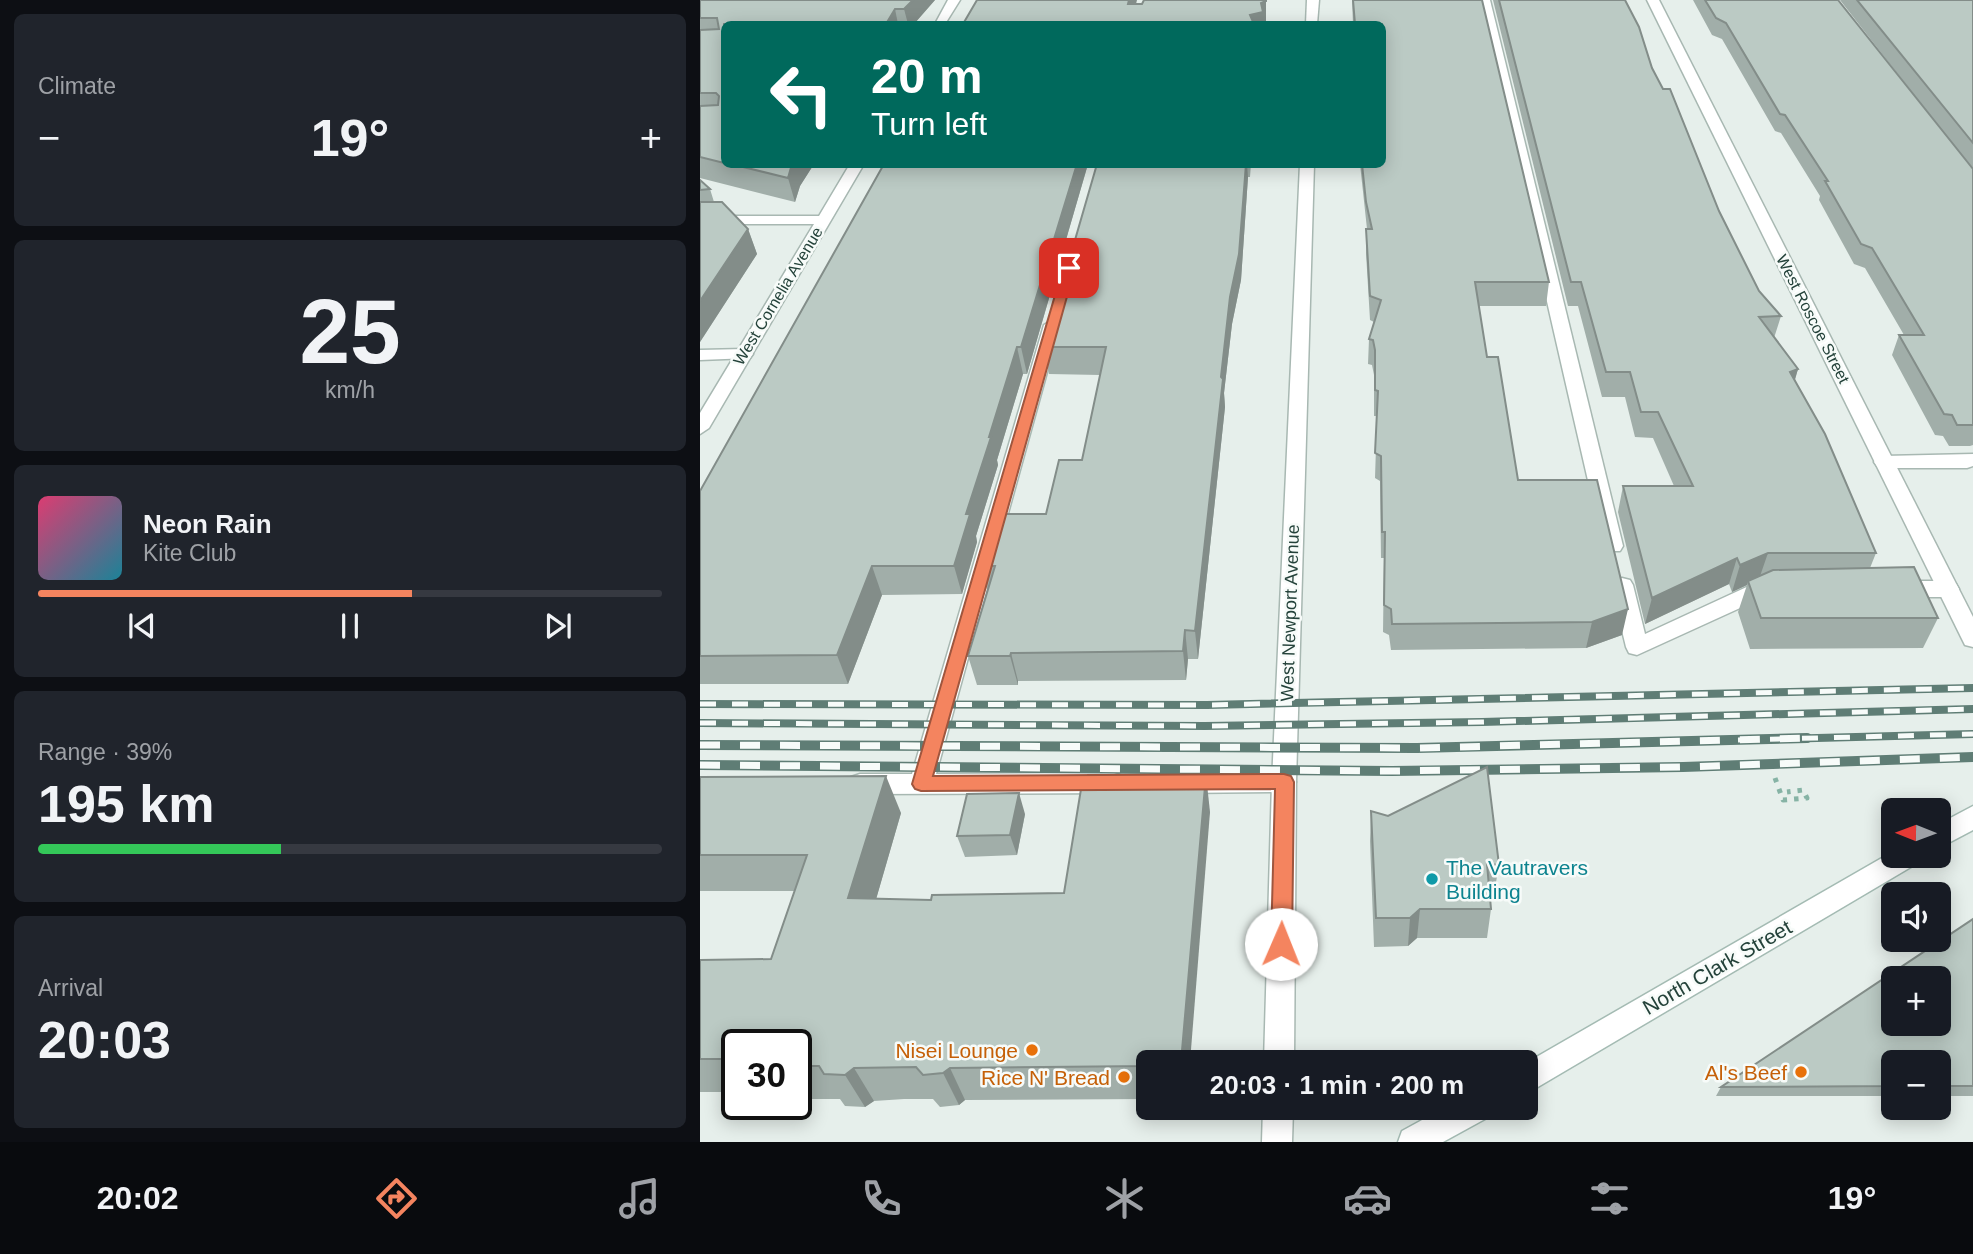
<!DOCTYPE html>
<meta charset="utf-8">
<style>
body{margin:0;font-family:Arial,sans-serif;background:#20242c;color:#f1f3f6;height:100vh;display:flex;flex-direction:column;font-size:26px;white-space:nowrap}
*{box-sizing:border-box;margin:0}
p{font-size:23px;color:#9ea1a6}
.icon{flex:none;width:38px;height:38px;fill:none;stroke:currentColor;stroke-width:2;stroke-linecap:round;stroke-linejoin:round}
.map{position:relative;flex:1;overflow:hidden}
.drawer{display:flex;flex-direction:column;gap:14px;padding:14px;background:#0d0f14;width:700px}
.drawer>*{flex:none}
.guide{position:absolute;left:21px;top:21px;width:665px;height:147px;border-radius:10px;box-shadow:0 4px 18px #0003;background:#00695c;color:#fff;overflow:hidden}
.needle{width:46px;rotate:271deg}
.controls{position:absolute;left:1181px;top:798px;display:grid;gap:14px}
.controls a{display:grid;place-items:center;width:70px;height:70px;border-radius:10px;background:#171b24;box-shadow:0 4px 18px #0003;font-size:35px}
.speed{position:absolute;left:21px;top:1029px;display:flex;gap:14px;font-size:35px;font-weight:700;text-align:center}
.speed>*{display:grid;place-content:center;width:91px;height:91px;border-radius:50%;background:#171b24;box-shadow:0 4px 18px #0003;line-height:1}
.speed .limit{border:4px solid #111;border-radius:10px;background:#fff;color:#111}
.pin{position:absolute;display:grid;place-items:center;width:60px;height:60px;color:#fff;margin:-30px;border-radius:14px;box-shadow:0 4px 10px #0006}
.me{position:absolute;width:77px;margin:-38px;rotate:1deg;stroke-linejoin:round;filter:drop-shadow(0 0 5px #0008)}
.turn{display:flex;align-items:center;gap:24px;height:147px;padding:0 35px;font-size:32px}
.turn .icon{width:91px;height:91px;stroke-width:2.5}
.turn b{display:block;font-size:49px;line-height:60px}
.big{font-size:52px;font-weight:800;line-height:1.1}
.drawer .widget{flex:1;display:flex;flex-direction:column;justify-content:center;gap:10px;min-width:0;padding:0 24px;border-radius:10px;background:#20242c}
.drawer .dial{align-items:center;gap:0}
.dial b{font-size:91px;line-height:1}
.song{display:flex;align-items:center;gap:21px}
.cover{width:84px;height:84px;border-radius:10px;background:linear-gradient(135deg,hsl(340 70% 55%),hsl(190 70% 35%))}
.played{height:7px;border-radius:4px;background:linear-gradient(90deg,#f4845f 60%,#363941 60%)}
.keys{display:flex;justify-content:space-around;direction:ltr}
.heat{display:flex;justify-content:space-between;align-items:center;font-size:38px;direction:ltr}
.charge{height:10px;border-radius:5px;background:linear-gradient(90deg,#34c759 39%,#363941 0)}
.trip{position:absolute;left:436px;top:1050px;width:402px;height:70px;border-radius:10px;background:#171b24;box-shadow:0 4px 18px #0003;font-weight:800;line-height:70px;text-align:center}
.tab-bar{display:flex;height:112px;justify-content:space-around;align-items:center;background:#090b0e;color:#9ea1a6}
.tab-bar .icon{width:49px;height:49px}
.tab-bar .current{color:#f4845f}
.tab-bar b{font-size:32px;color:#f1f3f6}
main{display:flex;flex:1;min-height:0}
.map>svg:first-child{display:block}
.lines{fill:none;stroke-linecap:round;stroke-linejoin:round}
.service-casing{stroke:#a8b8b2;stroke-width:3}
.minor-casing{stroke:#a8b8b2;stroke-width:3}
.secondary-casing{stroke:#a4bbb3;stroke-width:3}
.path{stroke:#86b3a5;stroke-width:5;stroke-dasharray:4.5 7;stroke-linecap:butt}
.service{fill:#fff;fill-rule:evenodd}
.minor{fill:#fff;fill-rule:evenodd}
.secondary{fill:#fff;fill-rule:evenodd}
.rail-far1-casing{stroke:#5f7d75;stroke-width:8}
.rail-casing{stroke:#5f7d75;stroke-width:10}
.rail-far1{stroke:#f7fbf9;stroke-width:5;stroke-dasharray:16;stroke-linecap:butt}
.rail{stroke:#f7fbf9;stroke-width:7;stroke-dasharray:20;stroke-linecap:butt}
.wall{fill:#a1aea9}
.shaded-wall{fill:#838d89}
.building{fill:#bbcac4;stroke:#838d89;stroke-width:2;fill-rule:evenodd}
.route{fill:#f4845f;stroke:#9f563e;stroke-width:2}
.culture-dot{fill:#0f9aa8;stroke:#f7fbf9;stroke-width:2.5}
.food-dot{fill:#e8710a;stroke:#f7fbf9;stroke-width:2.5}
.labels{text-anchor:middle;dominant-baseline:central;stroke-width:5;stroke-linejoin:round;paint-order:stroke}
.far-street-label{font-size:16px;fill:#24423a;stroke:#f7fbf9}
.street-label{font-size:18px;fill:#24423a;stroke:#f7fbf9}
.near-culture-label{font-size:21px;fill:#0d838f;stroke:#f7fbf9;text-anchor:start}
.near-street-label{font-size:21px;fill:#24423a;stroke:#f7fbf9}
.near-food-label{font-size:21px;fill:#c56008;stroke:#f7fbf9;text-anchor:end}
</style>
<main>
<section class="drawer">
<div class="widget"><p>Climate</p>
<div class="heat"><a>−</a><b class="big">19°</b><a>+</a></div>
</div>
<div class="widget dial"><b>25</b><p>km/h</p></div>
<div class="widget">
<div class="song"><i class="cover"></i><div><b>Neon Rain</b><p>Kite Club</p></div></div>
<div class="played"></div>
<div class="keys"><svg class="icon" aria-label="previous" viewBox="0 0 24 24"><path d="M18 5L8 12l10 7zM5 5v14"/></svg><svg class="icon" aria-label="pause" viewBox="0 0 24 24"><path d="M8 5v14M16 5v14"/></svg><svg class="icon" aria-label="next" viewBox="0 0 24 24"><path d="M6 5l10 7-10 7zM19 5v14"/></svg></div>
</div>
<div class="widget"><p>Range · 39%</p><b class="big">195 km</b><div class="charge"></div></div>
<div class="widget"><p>Arrival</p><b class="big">20:03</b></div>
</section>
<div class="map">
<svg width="1273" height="1142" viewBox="0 0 1273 1142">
<rect width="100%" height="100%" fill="#e6efeb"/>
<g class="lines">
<!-- service casing -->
<g class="service-casing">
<g id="service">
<polygon points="778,0 790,0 923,546 920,551 906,551 903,546"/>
<polygon points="352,320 360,325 236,774 414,773 423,776 426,783 423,790 414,793 160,794 151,791 148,784 151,777 160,774 212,774 344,325"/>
<polygon points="44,349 50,350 53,354 50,358 0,360 0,350"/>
<polygon points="1273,454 1273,466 1267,468 1184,468 1177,466 1174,462 1177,458 1184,456"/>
<polygon points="922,578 930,580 933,585 945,634 1051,585 1059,582 1077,585 1080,590 1077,595 1062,598 937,655 929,653 926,647 911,585 914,580"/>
<polygon points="1195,581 1248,581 1256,584 1259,589 1256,594 1248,597 1195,597 1187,594 1184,589 1187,584"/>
<polygon points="584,772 593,775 596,782 593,789 584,792 478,793 469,790 466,783 469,776 478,773"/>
</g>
</g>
<!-- minor casing -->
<g class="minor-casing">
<g id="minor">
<polygon points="248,0 260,0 245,24 235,24"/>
<polygon points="607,0 619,0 617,24 606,24"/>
<polygon points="947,0 959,0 1273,617 1273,647 1265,645 1262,639"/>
<polygon points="150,164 164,164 9,428 0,434 0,413 114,224 0,224 0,216 119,216"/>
<polygon points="600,164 614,164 596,782 594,1062 564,1062 572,782"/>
<polygon points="563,1108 593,1108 592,1142 562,1142"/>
</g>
</g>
<!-- secondary casing -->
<g class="secondary-casing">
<g id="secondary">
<polygon points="1273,806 1273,830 1239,848 1239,824"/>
<polygon points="1194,851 1194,856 1220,856 1216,864 826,1094 826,1063"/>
<polygon points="744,1108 789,1108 785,1119 743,1142 698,1142 702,1131"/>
</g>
</g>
<!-- path -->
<polyline class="path" points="1075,778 1083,800 1107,798 1103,790 1087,792"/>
<!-- service -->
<use href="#service" class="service"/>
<!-- minor -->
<use href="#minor" class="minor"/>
<!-- secondary -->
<use href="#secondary" class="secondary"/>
<!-- rail-far1 casing -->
<g class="rail-far1-casing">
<g id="rail-far1">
<polyline points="0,704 507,705 1273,688"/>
<polyline points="0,723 505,726 782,722 1273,709"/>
<polyline points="1038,740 1273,734"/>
</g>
</g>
<!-- rail casing -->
<g class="rail-casing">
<g id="rail">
<polyline points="0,745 717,748 1107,738"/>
<polyline points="0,765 692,771 983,767 1273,757"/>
</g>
</g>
<!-- rail-far1 -->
<use href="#rail-far1" class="rail-far1"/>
<!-- rail -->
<use href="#rail" class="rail"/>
</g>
<!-- wall -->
<g class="wall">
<polygon points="0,0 235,0 214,24 24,24 24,164 114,164 100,186 95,202 0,178"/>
<polygon points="652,0 782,0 849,282 846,306 779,306 787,357 818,480 922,635 886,648 691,650 689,635 683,632 684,558 681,558 680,481 675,478 677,416 674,416 674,375 672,365 668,364 669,339 674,322 670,320 666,253 667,229 660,164 682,164 682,24 653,24"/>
<polygon points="793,0 925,0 952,68 1019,211 1059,291 1081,316 1074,338 1098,369 1095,380 1176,553 1170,568 1238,618 1223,648 1050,649 1038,612 1047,585 1032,592 1029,584 945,624 918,512 923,486 974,486 953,438 935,437 925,397 902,397 878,306 868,306"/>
<polygon points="993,0 1138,0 1247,137 1140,0 1273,0 1273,445 1270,446 1249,446 1243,436 1235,435 1192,355 1199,335 1204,335 1165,268 1154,264 1119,200 1120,196 1081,133 1075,131 1022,39 1012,35"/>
<polygon points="388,164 327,374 323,374 297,460 298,465 276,536 277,542 262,594 182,595 148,684 0,684 0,491"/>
<polygon points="397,164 551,164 550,177 548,177 541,280 532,324 524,393 525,407 498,659 488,659 486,680 318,681 318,685 277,685 268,656 287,590 281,566 346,514 382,460 400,375 349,374 344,347"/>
<polygon points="0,180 10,189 14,202 48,229 57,254 0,342"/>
<polygon points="0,777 201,813 176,899 231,900 364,893 510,812 448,1062 448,1099 265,1100 259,1105 240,1107 233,1099 204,1099 174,1101 165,1107 145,1106 140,1099 96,1099 96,1045 37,1045 37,1092 0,1092 0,960 71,959 95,891 0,891"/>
<polygon points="671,811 799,865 794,894 790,894 791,909 787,938 717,938 708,946 674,947 670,841"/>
<polygon points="325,814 317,855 265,857 257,836"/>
<polygon points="1273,919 1273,1096 1239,1096 1239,1062 1194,1062 1194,1096 1016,1096 1021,1087"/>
</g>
<!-- shaded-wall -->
<g class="shaded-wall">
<polygon points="213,0 235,0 214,24 208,24 204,9"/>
<polygon points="429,0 437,0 431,24 428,4"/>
<polygon points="566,0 566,23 563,24 551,24 550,15 561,3"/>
<polygon points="195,9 198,24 186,24"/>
<polygon points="92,164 114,164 100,186 95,202 88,178"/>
<polygon points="377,164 388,164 327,374 321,347"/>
<polygon points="546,164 547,164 548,177 541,280 532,324 524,393 525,407 498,659 495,631 521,377"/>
<polygon points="48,229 57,254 0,342 0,301"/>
<polygon points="317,347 323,374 297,460 298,465 276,536 277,542 262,594 254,566 266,514 289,437"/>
<polygon points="1098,369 1090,395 1090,372"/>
<polygon points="1068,553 1059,579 1048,581 1047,585 1032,592 1040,565"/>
<polygon points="1037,558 1029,584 945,624 952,598"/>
<polygon points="172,566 182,595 148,684 137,655"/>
<polygon points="928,609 922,635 886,648 892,622"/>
<polygon points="485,630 488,659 486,680 483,651"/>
<polygon points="311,653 318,681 318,685 310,656"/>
<polygon points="506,775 510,812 490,1062 481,1062"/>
<polygon points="186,776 201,813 166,934 148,898"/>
<polygon points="319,793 325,814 317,855 310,835"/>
<polygon points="720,909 717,938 708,946 710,918"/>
<polygon points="154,1068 174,1101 165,1107 145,1075"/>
<polygon points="250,1068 265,1100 259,1105 243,1073"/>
</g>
<!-- building -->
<g class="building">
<polygon points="0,0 213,0 204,9 195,9 186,24 24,24 24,163 0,157 0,106 18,105 19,96 16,93 0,93 0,30 19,29 17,18 0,18"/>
<polygon points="277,0 429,0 428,4 442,4 444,0 566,0 566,1 561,3 563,12 550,15 554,24 263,24"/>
<polygon points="653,0 782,0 849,282 775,282 787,357 798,357 818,480 897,480 928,609 892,622 692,624 691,609 684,605 685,532 682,532 681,456 675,453 678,391 675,390 675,350 673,340 669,339 681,300 670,296 666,229 672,229 666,202 662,164 682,164 682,24 655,24"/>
<polygon points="799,0 925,0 939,27 952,68 963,89 970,89 1019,211 1059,291 1081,316 1059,317 1098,369 1090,372 1125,434 1176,553 1068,553 1040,565 1037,558 952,598 923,486 993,486 958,412 941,412 930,372 906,372 881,282 871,282"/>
<polygon points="1005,0 1138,0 1273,169 1273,425 1257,425 1252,415 1244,414 1199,335 1224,335 1172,248 1161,244 1125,181 1128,181 1085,115 1080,114 1026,23 1016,18"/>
<polygon points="1157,0 1273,0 1273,143"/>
<polygon points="31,164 92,164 88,178"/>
<polygon points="184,164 377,164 321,347 317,347 289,437 291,437 266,514 270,514 254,566 172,566 137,655 0,656 0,491"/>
<polygon points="397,164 546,164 539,254 530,297 521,377 523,379 495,631 485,630 483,651 311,653 310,656 268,656 295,566 281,566 296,514 346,514 359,460 382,460 406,347 344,347"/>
<polygon points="0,180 10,189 0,190"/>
<polygon points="0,202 22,202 48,229 0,301"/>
<polygon points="1214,567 1238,618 1061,618 1048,581 1073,570"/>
<polygon points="787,767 799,865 787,864 791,909 720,909 710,918 676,918 671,811 688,816"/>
<polygon points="388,775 506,775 481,1062 448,1062 448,1066 250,1068 243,1073 223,1075 216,1067 154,1068 145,1075 124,1074 119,1066 96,1066 96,1045 37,1045 37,1066 33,1066 36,1059 0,1059 0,960 71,959 107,855 0,855 0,777 186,776 148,898 231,900 232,895 364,893 382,783 387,783"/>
<polygon points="319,793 310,835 257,836 267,794"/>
<path d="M1273,919v167h-34v-24h-45v24l-173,1zM1194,978h45v46h-45z"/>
</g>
<!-- route -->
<polygon class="route" points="369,264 375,268 233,776 584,774 591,776 594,782 592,944 589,951 581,954 574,951 571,944 575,789 221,791 215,789 212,784 363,268"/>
<!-- markers -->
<circle class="culture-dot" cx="732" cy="879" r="7"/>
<g class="food-dot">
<circle cx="332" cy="1050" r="7"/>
<circle cx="1101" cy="1072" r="7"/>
<circle cx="424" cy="1077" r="7"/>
</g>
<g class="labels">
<!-- far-street labels -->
<g class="far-street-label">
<text transform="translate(78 296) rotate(-59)">West Cornelia Avenue</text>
<text transform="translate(1113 319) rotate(63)">West Roscoe Street</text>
</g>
<!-- street labels -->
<g class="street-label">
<text transform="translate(590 613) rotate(-88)">West Newport Avenue</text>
</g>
<!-- near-culture labels -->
<g class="near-culture-label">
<text x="746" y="867">The Vautravers<tspan x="746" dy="24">Building</tspan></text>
</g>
<!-- near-street labels -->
<g class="near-street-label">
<text transform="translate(1017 967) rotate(-30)">North Clark Street</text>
</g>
<!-- near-food labels -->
<g class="near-food-label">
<text x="318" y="1050">Nisei Lounge</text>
<text x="1087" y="1072">Al's Beef</text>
<text x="410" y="1077">Rice N' Bread</text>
</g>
</g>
</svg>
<div class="controls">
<a><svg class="needle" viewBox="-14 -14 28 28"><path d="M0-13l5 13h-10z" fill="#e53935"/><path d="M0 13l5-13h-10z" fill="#9ea1a6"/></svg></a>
<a><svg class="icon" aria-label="sound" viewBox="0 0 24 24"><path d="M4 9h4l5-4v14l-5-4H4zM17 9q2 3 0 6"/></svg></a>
<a>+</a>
<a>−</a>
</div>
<div class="speed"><div class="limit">30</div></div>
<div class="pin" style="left:369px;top:268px;background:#d93025"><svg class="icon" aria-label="arrive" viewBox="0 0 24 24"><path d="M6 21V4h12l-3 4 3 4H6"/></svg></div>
<svg class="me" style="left:581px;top:944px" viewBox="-20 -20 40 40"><circle r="19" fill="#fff"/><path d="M0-13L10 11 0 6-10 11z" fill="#f4845f"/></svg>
<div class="trip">20:03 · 1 min · 200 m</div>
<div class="guide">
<div class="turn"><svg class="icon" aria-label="left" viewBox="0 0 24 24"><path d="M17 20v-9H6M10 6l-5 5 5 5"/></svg><div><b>20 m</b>Turn left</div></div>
</div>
</div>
</main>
<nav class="tab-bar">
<b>20:02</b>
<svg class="icon current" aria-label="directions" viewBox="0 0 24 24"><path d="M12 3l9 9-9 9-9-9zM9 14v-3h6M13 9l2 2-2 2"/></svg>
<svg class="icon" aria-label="music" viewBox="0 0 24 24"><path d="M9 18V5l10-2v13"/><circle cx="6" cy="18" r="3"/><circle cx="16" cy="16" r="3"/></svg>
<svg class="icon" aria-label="phone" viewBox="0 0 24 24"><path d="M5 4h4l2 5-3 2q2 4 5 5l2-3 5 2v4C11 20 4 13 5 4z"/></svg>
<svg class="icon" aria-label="climate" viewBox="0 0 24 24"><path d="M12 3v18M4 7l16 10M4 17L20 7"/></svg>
<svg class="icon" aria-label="car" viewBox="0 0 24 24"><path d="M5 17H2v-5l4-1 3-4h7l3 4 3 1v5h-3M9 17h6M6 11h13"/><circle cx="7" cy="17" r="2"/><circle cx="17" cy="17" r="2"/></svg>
<svg class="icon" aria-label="filters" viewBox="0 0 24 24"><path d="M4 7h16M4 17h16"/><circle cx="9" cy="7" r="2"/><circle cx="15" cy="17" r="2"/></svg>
<b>19°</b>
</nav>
